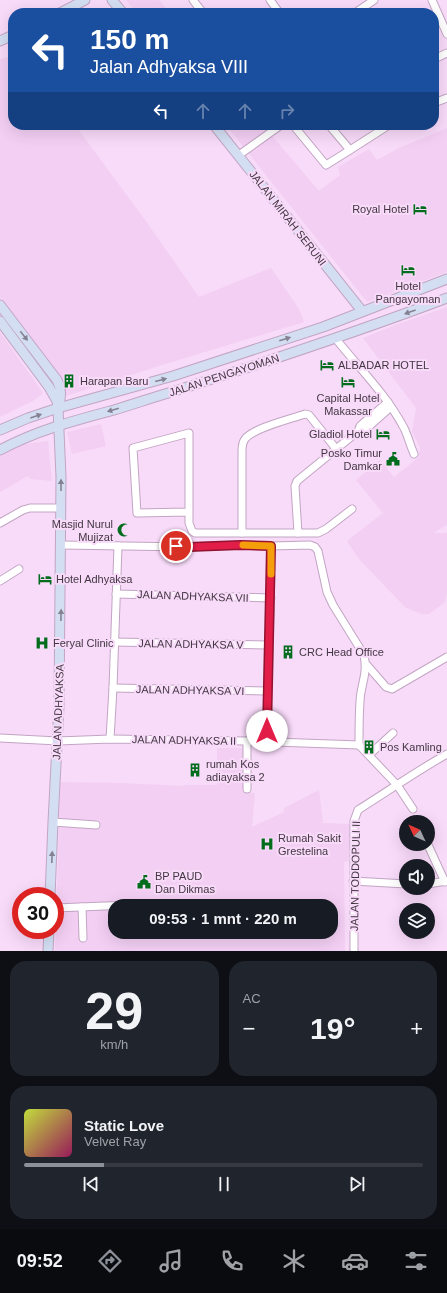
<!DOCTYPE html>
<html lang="id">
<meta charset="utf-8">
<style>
body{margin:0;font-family:Arial,sans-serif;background:#20242c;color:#f1f3f6;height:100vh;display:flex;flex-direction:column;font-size:15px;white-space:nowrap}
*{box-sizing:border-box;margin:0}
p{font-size:13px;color:#9ea1a6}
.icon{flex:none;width:22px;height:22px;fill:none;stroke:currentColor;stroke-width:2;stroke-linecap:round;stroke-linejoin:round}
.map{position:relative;height:951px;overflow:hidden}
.drawer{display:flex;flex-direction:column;gap:10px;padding:10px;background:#0d0f14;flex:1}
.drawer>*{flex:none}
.guide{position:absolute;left:8px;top:8px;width:431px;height:122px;border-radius:16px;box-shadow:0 4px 16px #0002;background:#1a4fa0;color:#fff;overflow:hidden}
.needle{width:26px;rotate:314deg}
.buttons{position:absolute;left:399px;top:815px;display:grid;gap:8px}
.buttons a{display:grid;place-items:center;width:36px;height:36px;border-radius:50%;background:#171b24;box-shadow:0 4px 16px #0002;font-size:20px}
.speed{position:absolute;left:12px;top:887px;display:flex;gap:8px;font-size:20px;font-weight:700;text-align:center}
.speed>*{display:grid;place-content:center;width:52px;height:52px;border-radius:50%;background:#171b24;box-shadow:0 4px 16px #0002;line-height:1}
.speed .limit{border:6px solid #d22;background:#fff;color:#111}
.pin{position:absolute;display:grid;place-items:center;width:34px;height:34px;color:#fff;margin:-17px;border:2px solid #fff;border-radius:50%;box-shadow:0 1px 4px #0007}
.me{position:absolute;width:44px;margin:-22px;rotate:0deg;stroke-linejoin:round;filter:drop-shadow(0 0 3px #0008)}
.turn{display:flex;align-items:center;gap:14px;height:84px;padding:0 16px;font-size:18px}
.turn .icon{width:52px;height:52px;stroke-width:2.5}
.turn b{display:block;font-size:28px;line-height:34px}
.lanes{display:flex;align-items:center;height:38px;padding:0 16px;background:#0003;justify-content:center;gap:20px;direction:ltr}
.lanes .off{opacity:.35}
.big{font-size:30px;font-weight:600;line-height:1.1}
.drawer .tile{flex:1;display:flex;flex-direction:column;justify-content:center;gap:6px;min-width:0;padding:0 14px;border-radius:16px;background:#20242c}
.drawer .dial{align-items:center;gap:0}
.dial b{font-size:52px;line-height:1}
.song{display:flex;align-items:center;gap:12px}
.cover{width:48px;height:48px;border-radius:6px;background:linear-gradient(135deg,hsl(70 70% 55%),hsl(330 70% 35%))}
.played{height:4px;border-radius:2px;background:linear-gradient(90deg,#8c9099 20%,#363941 20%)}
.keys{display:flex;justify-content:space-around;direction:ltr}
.heat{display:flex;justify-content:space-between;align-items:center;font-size:22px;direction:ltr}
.drawer .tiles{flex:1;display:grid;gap:10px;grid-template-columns:1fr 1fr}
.tile:last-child{grid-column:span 2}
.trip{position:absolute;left:108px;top:899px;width:230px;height:40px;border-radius:16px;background:#171b24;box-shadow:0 4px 16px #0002;font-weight:600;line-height:40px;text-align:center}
.tabs{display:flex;height:64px;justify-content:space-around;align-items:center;background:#090b0e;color:#9ea1a6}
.tabs .icon{width:28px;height:28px}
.tabs .active{color:#8c9099}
.tabs b{font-size:18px;color:#f1f3f6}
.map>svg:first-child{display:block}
.built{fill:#f3cff4;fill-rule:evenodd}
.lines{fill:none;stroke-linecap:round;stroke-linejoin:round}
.street-casing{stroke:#c2a5c3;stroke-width:9}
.secondary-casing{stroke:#c2a5c3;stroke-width:11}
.street{stroke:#fff;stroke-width:7}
.secondary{stroke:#d4def3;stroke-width:9}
.oneway{fill:#848292}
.route-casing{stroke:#92132f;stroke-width:10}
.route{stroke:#e11d48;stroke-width:7}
.slow{stroke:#f59e0b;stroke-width:7}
.labels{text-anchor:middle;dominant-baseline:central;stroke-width:4;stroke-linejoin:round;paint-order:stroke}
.poi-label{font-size:11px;fill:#433743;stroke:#f8daf9;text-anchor:start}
.street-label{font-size:11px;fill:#433743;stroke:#f8daf9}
</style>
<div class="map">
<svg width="447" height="951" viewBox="0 0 447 951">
<rect width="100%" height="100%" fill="#f8daf9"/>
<!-- built -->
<g class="built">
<polygon points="126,0 159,0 170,13 137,13"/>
<polygon points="13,56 13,125 75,125 148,224 199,297 271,268 299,309 304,322 159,366 66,396 62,381 54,369 0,297 0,59"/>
<polygon points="226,125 263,125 319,191 340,175 338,167 369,149 377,160 399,148 447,128 447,272 367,302"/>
<polygon points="447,307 447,525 433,533 447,533 447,593 445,602 429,614 422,614 406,608 359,559 347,541 383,513 356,480 380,460 394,477 418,458 420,447 412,432 416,408 363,338 395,325"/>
<polygon points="0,332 43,393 33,401 0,417"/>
<polygon points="101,424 106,446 72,454 67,432"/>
<polygon points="48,441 52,481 30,479 28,476 0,492 0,454 17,445"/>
<path d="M217,748h27v44l11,1 -3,34 32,-15v-4l35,-18 4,33 28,1 -2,37 -5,1 1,89h-290l5,-169 61,1 63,3 1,-1h32zM115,906h216v26h-216z"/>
</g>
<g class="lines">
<!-- street casing -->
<g class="street-casing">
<g id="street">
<polyline points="193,0 203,13"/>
<polyline points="270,0 278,11"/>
<polyline points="432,0 447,34"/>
<polyline points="355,13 374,0"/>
<polyline points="434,59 447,53"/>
<polyline points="434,103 447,98"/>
<polyline points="293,125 326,165 350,150 329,125"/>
<polyline points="350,150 389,125"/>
<polyline points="239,155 281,125"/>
<path d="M336,339c23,29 50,55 68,89 4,8 6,17 10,26"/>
<polyline points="358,432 360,426 388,402"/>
<polyline points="189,512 137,513 133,448 189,433 189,523 192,531 195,533 318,533 326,529 352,509"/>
<polyline points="0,523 23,510 30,508 61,508"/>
<path d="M242,533v-82c0,-4 0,-8 3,-12 8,-11 46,-20 60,-25l4,1 28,35"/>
<polyline points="298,533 295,486 297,481 357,432 365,430 391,407"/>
<path d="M61,545l128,2 52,-2 30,1 39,-1 5,2 3,4 9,41 6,13 31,50c4,19 -3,28 -4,46 -1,15 -1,30 -1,44"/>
<polyline points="0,581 19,569"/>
<polyline points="116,594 271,598"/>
<polyline points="114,642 268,645"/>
<polyline points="366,664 386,687 392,689 447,657"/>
<polyline points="113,688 267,691"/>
<polyline points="0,738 58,741 110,739 247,741 359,745"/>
<polyline points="110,739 113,688 118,546"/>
<polyline points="247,741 247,789"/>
<path d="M267,742c0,-66 4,-131 4,-196"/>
<polyline points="359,745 397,785 413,809"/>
<polyline points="369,755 393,733"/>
<polyline points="53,822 96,825"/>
<polyline points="428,845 445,882"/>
<polyline points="353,881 406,884"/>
<polyline points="428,884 447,881"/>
<polyline points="82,907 83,938"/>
<polyline points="55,908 155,904"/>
<path d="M354,951v-130l4,-11c30,-19 59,-39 89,-56"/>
</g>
</g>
<!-- secondary casing -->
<g class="secondary-casing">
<g id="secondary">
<polyline points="112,0 123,13"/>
<polyline points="60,13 85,0"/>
<polyline points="0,41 13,35"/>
<polyline points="214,125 362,311"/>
<path d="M0,305l57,75c5,10 4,18 1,28"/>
<polyline points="0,321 49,387 57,401 58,408 61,477 59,706 53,822 50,896"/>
<polyline points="0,430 28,418 58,408 173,376 323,327 447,279"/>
<path d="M0,450c38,-20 73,-29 114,-40 20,-6 40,-13 61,-19 91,-29 182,-59 272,-93"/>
<polyline points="48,951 49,930"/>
</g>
</g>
<!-- street -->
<use href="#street" class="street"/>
<!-- secondary -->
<use href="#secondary" class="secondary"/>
</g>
<!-- one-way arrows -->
<defs><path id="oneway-solid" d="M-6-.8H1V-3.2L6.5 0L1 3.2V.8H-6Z"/></defs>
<g class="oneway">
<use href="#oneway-solid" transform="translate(410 312) rotate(160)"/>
<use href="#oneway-solid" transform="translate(24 336) rotate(52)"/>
<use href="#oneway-solid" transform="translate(285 339) rotate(-18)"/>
<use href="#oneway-solid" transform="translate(161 380) rotate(-15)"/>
<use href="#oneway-solid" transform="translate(113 410) rotate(164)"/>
<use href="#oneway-solid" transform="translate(36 416) rotate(-19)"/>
<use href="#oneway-solid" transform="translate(61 485) rotate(-90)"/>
<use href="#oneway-solid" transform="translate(61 615) rotate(-89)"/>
<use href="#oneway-solid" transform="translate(52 857) rotate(-88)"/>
</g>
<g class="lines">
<!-- route casing -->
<g class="route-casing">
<polyline id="route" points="176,546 189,547 241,545 271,546 267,731"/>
</g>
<!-- route -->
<use href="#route" class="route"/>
<!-- slow -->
<polyline class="slow" points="243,545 271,546 271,574"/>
</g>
<!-- icons -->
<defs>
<g id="hotel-bare" transform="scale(1.08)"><path d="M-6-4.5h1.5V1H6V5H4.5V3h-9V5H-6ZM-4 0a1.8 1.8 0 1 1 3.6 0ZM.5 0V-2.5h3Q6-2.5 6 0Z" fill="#006c1c" stroke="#f8daf9" stroke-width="2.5" paint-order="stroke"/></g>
<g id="building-bare" transform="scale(1.08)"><path d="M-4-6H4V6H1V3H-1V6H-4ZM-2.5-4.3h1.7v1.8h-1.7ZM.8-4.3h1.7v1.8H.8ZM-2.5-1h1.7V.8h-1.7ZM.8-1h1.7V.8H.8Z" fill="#006c1c" stroke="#f8daf9" stroke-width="2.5" paint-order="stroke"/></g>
<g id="civic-bare" transform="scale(1.08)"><path d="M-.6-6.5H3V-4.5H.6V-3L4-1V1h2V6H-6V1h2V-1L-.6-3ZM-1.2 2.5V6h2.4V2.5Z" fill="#006c1c" stroke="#f8daf9" stroke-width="2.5" paint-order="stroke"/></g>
<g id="mosque-bare" transform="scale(1.08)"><path d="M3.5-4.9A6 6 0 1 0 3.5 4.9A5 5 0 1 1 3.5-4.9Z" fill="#006c1c" stroke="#f8daf9" stroke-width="2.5" paint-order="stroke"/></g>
<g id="hospital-bare" transform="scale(1.08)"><path d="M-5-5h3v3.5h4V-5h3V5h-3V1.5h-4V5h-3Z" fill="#006c1c" stroke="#f8daf9" stroke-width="2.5" paint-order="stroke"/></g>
</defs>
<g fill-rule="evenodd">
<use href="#hotel-bare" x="420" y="209"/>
<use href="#hotel-bare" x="408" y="270"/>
<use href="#hotel-bare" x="327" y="365"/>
<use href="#building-bare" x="69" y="381"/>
<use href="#hotel-bare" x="348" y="382"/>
<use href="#hotel-bare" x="383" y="434"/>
<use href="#civic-bare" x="393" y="459"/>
<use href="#mosque-bare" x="124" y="530"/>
<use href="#hotel-bare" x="45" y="579"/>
<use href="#hospital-bare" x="42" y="643"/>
<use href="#building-bare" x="288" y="652"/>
<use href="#building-bare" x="369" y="747"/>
<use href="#building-bare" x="195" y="770"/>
<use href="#hospital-bare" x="267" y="844"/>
<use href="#civic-bare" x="144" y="882"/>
</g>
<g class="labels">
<!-- poi labels -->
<g class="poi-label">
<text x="409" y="209" text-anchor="end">Royal Hotel</text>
<text x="408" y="286" text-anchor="middle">Hotel<tspan x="408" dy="13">Pangayoman</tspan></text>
<text x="338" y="365">ALBADAR HOTEL</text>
<text x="80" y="381">Harapan Baru</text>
<text x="348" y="398" text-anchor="middle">Capital Hotel<tspan x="348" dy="13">Makassar</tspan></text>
<text x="372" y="434" text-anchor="end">Gladiol Hotel</text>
<text x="382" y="453" text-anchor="end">Posko Timur<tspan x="382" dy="13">Damkar</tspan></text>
<text x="113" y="524" text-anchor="end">Masjid Nurul<tspan x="113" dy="13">Mujizat</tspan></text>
<text x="56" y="579">Hotel Adhyaksa</text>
<text x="53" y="643">Feryal Clinic</text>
<text x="299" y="652">CRC Head Office</text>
<text x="380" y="747">Pos Kamling</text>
<text x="206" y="764">rumah Kos<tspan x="206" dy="13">adiayaksa 2</tspan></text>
<text x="278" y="838">Rumah Sakit<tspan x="278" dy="13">Grestelina</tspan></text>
<text x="155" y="876">BP PAUD<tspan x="155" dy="13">Dan Dikmas</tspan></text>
</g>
<!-- street labels -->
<g class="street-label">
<text transform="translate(288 218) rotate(52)">JALAN MIRAH SERUNI</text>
<text transform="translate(224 375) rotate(-18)">JALAN PENGAYOMAN</text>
<text transform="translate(193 596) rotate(2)">JALAN ADHYAKSA VII</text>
<text transform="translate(191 644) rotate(1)">JALAN ADHYAKSA V</text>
<text transform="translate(190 690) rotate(1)">JALAN ADHYAKSA VI</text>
<text transform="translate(58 712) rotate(-88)">JALAN ADHYAKSA</text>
<text transform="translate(184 740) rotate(1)">JALAN ADHYAKSA II</text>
<text transform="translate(355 876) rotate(-89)">JALAN TODDOPULI II</text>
</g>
</g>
</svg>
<div class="buttons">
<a><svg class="needle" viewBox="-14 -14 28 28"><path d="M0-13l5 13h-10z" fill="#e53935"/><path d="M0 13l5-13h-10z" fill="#9ea1a6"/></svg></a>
<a><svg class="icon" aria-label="sound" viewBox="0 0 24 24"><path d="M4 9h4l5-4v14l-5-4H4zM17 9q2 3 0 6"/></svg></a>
<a><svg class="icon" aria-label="layers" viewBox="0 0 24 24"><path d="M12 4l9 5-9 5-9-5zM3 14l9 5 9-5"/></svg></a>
</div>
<div class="speed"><div class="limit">30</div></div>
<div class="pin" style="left:176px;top:546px;background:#d93025"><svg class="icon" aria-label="arrive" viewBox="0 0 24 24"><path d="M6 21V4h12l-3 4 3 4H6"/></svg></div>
<svg class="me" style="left:267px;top:731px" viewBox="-20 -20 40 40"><circle r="19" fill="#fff"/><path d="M0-13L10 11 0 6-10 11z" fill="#e11d48"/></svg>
<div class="trip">09:53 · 1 mnt · 220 m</div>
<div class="guide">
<div class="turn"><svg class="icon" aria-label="left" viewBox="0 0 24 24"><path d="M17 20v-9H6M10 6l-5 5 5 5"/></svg><div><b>150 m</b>Jalan Adhyaksa VIII</div></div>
<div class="lanes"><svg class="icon" aria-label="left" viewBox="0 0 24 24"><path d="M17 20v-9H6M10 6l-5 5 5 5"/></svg><svg class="icon off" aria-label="ahead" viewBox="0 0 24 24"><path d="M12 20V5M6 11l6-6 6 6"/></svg><svg class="icon off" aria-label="ahead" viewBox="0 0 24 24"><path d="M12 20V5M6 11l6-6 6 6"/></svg><svg class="icon off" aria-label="right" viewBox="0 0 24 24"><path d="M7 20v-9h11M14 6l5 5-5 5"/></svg></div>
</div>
</div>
<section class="drawer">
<div class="tiles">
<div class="tile dial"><b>29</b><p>km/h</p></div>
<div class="tile"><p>AC</p>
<div class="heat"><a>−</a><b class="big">19°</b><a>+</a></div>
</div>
<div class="tile">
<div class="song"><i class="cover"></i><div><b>Static Love</b><p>Velvet Ray</p></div></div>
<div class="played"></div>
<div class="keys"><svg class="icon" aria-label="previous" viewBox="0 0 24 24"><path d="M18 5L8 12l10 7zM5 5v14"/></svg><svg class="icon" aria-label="pause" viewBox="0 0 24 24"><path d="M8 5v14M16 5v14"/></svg><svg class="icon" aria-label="next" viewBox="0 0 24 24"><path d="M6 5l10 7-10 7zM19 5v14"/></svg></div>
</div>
</div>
</section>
<nav class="tabs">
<b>09:52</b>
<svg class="icon active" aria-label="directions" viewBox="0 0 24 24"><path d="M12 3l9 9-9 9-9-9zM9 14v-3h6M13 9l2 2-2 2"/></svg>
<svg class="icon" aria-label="music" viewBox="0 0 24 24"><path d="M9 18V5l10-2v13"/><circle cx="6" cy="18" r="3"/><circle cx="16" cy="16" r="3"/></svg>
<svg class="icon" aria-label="phone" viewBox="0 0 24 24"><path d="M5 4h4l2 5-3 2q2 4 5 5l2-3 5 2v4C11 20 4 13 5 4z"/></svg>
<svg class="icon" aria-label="climate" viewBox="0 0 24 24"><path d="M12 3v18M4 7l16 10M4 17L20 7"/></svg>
<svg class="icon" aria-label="car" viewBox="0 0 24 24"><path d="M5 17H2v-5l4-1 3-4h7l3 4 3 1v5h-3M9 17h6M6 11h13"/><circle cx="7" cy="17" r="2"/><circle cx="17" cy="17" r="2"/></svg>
<svg class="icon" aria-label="filters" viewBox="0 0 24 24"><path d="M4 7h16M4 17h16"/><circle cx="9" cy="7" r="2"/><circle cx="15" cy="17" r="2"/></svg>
</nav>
